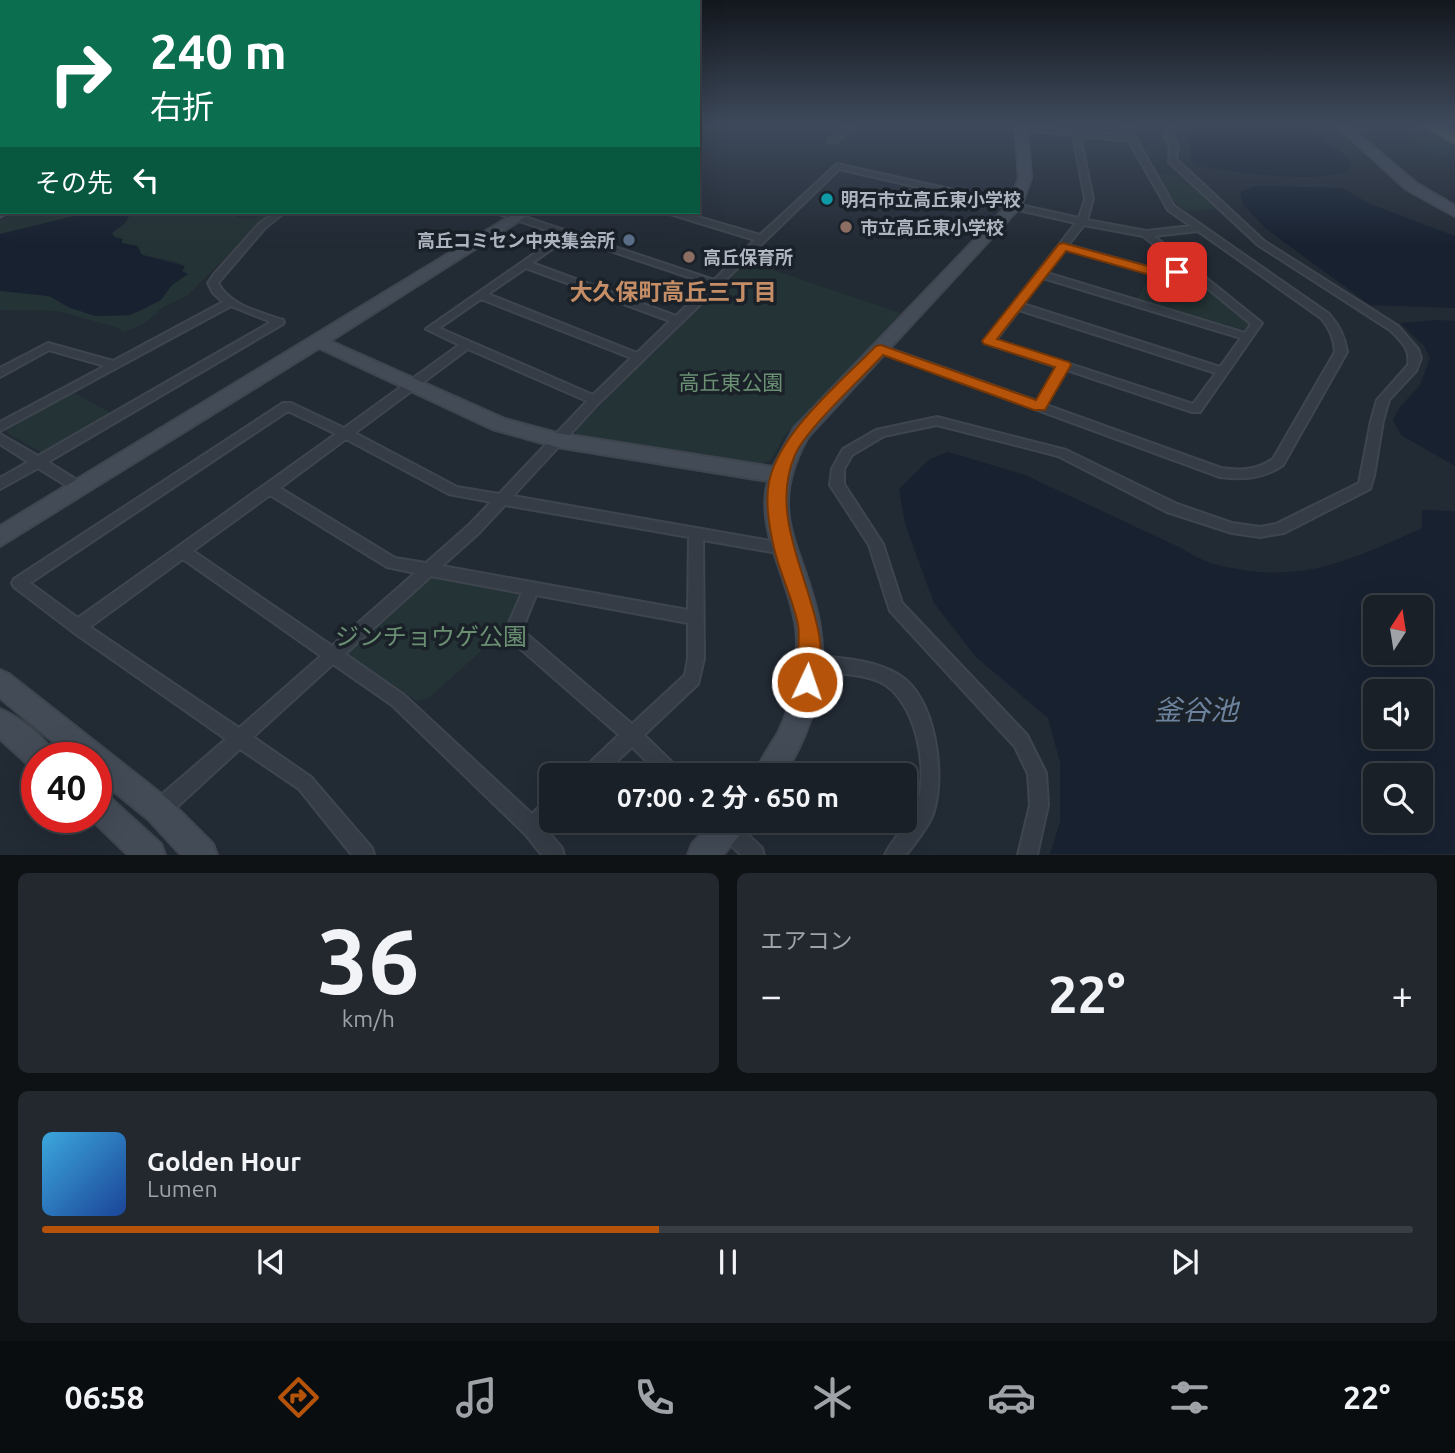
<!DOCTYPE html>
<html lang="ja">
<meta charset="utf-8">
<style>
body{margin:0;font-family:Ubuntu,"Noto Sans JP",sans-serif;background:#23282f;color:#f1f3f6;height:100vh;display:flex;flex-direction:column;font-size:26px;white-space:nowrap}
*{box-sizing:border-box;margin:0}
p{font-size:23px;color:#9fa3a7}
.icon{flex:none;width:38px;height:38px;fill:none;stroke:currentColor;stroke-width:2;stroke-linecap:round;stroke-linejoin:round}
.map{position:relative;height:855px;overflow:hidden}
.details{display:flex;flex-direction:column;gap:18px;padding:18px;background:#0e1215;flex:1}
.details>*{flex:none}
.hud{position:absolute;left:0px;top:0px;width:700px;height:214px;box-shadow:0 7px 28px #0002,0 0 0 2px #383e44;background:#0b6e4f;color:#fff;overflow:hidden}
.needle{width:46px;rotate:12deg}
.tools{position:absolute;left:1363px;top:595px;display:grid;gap:14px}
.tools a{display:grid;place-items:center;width:70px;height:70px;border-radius:10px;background:#1a2027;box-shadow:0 7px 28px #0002,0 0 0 2px #383e44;font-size:35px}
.speed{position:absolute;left:21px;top:742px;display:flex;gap:14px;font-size:35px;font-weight:700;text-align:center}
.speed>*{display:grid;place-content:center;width:91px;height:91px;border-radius:50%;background:#1a2027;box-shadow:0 7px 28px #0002,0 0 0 2px #383e44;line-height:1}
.speed .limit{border:10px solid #d22;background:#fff;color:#111}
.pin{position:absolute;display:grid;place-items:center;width:60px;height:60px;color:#fff;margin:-30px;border-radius:14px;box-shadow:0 4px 10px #0006}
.me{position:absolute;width:77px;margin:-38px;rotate:3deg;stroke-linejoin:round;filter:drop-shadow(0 0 5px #0008)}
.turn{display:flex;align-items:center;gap:24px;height:147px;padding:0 35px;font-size:32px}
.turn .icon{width:91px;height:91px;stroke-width:2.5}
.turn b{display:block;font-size:49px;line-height:60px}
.then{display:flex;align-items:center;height:66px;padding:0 35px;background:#0003;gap:14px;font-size:26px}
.big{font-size:52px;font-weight:700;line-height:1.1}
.details .card{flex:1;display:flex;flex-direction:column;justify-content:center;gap:10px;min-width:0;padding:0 24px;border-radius:10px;background:#23282f}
.details .dial{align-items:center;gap:0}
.dial b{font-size:91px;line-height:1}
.song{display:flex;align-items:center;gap:21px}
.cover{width:84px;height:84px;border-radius:10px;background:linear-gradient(135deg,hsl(200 70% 55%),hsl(220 70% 35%))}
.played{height:7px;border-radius:4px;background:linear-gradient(90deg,#b45309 45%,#383e44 45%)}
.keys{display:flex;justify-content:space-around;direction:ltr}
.heat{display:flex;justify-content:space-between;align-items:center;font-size:38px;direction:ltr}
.details .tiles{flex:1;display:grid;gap:18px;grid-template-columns:1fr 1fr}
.card:last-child{grid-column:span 2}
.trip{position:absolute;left:539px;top:763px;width:378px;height:70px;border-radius:10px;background:#1a2027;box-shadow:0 7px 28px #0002,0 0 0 2px #383e44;font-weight:700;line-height:70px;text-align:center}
.tabs{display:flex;height:112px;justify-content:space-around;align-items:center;background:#0a0d10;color:#9fa3a7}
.tabs .icon{width:49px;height:49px}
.tabs .active{color:#b45309}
.tabs b{font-size:32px;color:#f1f3f6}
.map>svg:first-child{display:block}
.green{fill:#243335}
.water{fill:#172130;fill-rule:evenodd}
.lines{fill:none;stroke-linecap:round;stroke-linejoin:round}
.street-casing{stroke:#3e454e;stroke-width:4}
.secondary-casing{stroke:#3e454e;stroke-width:4}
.highway-casing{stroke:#3f464f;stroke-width:4}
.street{fill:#353c45;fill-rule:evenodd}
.secondary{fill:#434b57;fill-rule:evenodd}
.highway{fill:#6a6053;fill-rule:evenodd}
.route{fill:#b45309;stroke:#753606;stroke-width:2}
.culture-dot{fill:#0f9aa8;stroke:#1a2129;stroke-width:2.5}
.education-dot{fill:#8d6e63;stroke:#1a2129;stroke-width:2.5}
.service-dot{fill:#5c6f8a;stroke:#1a2129;stroke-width:2.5}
.labels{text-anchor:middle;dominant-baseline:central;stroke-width:7;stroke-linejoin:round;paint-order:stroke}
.far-poi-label{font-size:18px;font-weight:bold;fill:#afb6c1;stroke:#1a2129;text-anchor:start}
.park-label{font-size:21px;fill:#6a8f72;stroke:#1a2129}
.neighbourhood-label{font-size:23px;font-weight:bold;fill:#c68e66;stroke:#1a2129}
.near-park-label{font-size:24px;fill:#6a8f72;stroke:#1a2129}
.near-water-label{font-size:28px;font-style:italic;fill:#6c829d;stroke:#1a2129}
</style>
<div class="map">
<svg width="1455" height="855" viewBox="0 0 1455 855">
<rect width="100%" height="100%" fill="#222a34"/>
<!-- green -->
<g class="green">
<path d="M1349,126h76l12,9 18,6v18l-35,-11 -1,-6c-25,-19 -52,-1 -70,-16z"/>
<path d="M1157,174l26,1 36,33c-46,8 -39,-1 -62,-34z"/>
<polygon points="18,212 91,212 0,234 0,221"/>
<path d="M131,212h108l-2,5 10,2 17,-4 2,2 -79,79 -24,11 -18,16 -21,9 -8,-5 -59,-16 -57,-1v-19c16,0 33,0 48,5 10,2 15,9 24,12 54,17 83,7 113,-41l-11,-6 -32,-6 -5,-9 -17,-3 2,-3 -8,-3 -2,-4 14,-11z"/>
<polygon points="746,261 901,313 785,435 771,460 761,464 576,434 576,430 624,382 642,359 647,360"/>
<polygon points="1186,273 1192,275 1244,314 1252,325 1248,331 1137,300 1150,274 1169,278"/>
<polygon points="73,392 113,414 60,447 41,452 5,432 9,425"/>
<polygon points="439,577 520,591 525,596 509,626 429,698 417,701 347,653 428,578"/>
</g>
<!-- water -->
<g class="water">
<path d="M1202,126h106l38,30 5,7 -1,6c-26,17 -122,2 -154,-3l-6,-6 1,-11 -6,-16z"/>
<polygon points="1255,186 1342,188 1370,204 1455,236 1455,308 1370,305 1265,228 1243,204 1240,192"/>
<polygon points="91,212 131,212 126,222 112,233 114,237 123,239 121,243 137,246 142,255 185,266 182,271 188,274 172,285 161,300 130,315 95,316 68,307 49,296 0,291 0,234"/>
<polygon points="1437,320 1455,321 1455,466 1401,435 1393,420 1399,408 1420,385 1430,358 1424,346 1400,323"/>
<path d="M948,452l77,23 158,74c20,13 31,16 54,20 71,13 121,-12 185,-41v-18l33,1v343h-405l10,-32v-60l-12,-44 -72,-61 -42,-54 -29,-79 -6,-35 31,-30zM1421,607v46h-45v-46zM1421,691v46h-45v-46zM1421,775v46h-45v-46z"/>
</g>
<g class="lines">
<!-- street casing -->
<g class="street-casing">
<g id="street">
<polygon points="848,126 856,126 835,143 829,143 829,139"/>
<path d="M1018,126l109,10 -3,-10h7l5,13 38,67 155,108c10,11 16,23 18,38l-64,113c-20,14 -40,15 -63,12l-343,-126 -1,-2 1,-2h8l152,54 20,-34 -72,-24 -1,-2 92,-118 -237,-54 -240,234 -86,93 275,48 2,4 -2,4 -5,2 -80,-14 1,119 -6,25 -54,51 35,34 3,6h-21l-29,-28 -30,28h-22l3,-6 36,-34 -112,-98 -2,-5 17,-39 -91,-17 -86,78 59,41 128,119 12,-12 7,-2 1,21 -7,7 17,20 2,7h-22l-17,-21 -133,-129 -59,-41 -80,73 58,40 61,71 2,7h-22l-53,-66 -59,-40 -74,68 -7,2 -7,-2 -2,-7 2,-7 74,-64 -153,-107 -59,-45 -2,-4 2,-4 269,-176h8l53,25 115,-83 -33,-16 135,-94 -62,-21 -1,-2h12l204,68 41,-40 -85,-26 -1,-2h12l79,23 77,-71 242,54 6,-19 -12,-64 -52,-5 -4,-2zM1080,136l49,5 39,69 23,16 -45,5 -59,-11 6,-21zM1084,225l59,11 40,32 -21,3 -94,-26zM1198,231l123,87c9,11 13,20 14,34l-62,107c-16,11 -32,12 -52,9l-175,-63 21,-35 125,42h8l62,-89 -108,-87zM569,237l140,47 -33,32 -144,-53zM1065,249l97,28 27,-4 62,51 -6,9 -198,-60zM526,268l144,53 -33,32 -149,-59zM1043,278l198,60 -21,29 -197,-63zM481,299l150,59 -38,37 -154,-67zM1019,310l197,63 -23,31 -197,-64zM468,349l119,52 -88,93 -42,-7 -102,-54zM288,411l48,23 -258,184 -48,-35zM346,439l103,55 42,8 -22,23 -43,38 -31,-5 -115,-70zM270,495l117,72 28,6 -83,73 -139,-95zM505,505l184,32 -1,73 -246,-44 37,-33zM183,559l138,97 -82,72 -149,-101zM536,595l152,28v36l-3,16 -53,49 -110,-94z"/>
<path d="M1171,126h7l-6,9 6,12 -2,12 88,82 134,85 20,23 3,9 -5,13 -27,29 -6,21 -9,55 -4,13 -86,44 -24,4 -28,-4 -65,-21 -109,-56 -121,-31 -53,11 -32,19 -8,14v15l39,60 19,59 125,132 19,38 2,32 -11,50h-19l12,-50 -2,-31 -13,-27 -125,-136 -21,-66 -39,-60 2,-16 11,-20 33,-19 61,-13 129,33 111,54 55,19 28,4 16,-3 83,-41 12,-62 6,-21 31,-35c3,-16 -7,-24 -18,-35l-132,-85 -89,-83 1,-15 -6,-12z"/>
<rect x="0" y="136" width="2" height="4"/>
<rect x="0" y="150" width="2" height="5"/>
<rect x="0" y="171" width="2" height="5"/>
<polygon points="0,185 2,185 2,190 0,191"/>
<path d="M276,212h9l-20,16 -47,55c12,23 42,29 65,37l1,2 -1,2 -235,138 37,23 2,3 -2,3h-10l-37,-23 -38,21v-11l28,-16 -28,-18v-10l38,22 233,-134 -40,-16 -231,125v-9l105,-56 -56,-16 -49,27v-9l48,-25 65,18 110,-59 -10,-9 -5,-10 6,-9 45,-50z"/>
<path d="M810,655c29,3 63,4 89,20 37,22 47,101 34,139 -6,15 -17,28 -27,41h-21c7,-17 23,-28 30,-45 16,-35 2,-113 -37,-129 -23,-10 -50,-5 -74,-14l-2,-5 2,-5z"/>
<polygon points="711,821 733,821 762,848 764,855 741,855 713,828"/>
</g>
</g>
<!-- secondary casing -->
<g class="secondary-casing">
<g id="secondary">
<path d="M1015,126h12l4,52 -10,28 -213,231c-46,80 0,113 12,190 8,51 -9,105 -36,148h-30c6,-15 16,-28 24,-42 16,-31 22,-71 18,-105 -6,-48 -41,-98 -28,-147l-211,-34 -65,-18 -173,-81 -319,198v-20l517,-314h16l-203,129 175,78 52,14 216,34 21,-39 214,-223 11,-27z"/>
<polygon points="1337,126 1349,126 1416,183 1455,206 1455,216 1406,189"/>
<polygon points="0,208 2,212 9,212 0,217"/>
<polygon points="0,670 9,674 169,800 213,844 217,855 181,855 149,820 96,777 96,758 73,758 0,698"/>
<path d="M0,709c19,8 48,30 56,49h-19v11l-5,-1 -32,-29z"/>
<polygon points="96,790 106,794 161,844 165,855 128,855 89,817 96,817"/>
<polygon points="714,821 748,821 743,831 723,855 688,855 692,844"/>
</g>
</g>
<!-- highway casing -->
<g class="highway-casing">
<polygon id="highway" points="1423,126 1441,126 1455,133 1455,144"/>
</g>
<!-- street -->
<use href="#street" class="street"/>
<!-- secondary -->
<use href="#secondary" class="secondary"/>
<!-- highway -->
<use href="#highway" class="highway"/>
</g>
<!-- sky -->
<linearGradient id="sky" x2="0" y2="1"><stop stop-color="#13171d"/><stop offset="0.51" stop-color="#3e4a5c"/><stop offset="1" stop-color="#3e4a5c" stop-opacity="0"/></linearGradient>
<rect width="1455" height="245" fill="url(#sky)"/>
<!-- route -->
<path class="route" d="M1063,243l99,27 15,-1 6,3 -2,3 -20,3 -95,-27 -69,88 72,23 2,3 -26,45h-11l-151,-55c-21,23 -77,74 -88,100 -35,80 50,167 19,234l-7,3 -8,-3c-5,-13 2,-46 -1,-64 -5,-26 -18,-51 -24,-77 -4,-17 -8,-41 -6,-59 5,-52 72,-106 108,-143l5,-1 155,55 19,-33 -71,-23 -2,-3 77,-97z"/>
<!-- markers -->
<circle class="culture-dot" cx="827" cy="199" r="7"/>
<g class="education-dot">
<circle cx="846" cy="227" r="7"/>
<circle cx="689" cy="257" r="7"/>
</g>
<circle class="service-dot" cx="629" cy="240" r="7"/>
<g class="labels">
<!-- far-poi labels -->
<g class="far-poi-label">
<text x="841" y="199">明石市立高丘東小学校</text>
<text x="860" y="227">市立高丘東小学校</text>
<text x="615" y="240" text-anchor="end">高丘コミセン中央集会所</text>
<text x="703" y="257">高丘保育所</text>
</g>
<!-- park labels -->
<g class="park-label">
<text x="731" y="382">高丘東公園</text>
</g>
<!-- neighbourhood labels -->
<g class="neighbourhood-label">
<text x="673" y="291">大久保町高丘三丁目</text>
</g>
<!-- near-park labels -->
<g class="near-park-label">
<text x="431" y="636">ジンチョウゲ公園</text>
</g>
<!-- near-water labels -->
<g class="near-water-label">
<text x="1196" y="709">釜谷池</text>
</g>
</g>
</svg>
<div class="tools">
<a><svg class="needle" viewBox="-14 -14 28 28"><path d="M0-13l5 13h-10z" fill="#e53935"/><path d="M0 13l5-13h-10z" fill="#9fa3a7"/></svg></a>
<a><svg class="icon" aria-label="sound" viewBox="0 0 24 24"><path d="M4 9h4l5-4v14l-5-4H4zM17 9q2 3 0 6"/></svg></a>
<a><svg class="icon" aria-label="search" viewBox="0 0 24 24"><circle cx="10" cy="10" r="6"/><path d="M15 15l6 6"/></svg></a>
</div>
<div class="speed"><div class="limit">40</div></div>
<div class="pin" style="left:1177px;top:272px;background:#d93025"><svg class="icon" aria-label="arrive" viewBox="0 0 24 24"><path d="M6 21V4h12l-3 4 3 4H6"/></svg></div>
<svg class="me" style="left:807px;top:682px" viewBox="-20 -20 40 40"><circle r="17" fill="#b45309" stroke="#fff" stroke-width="3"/><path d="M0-11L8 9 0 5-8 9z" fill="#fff"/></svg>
<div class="trip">07:00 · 2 分 · 650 m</div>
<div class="hud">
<div class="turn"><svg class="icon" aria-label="right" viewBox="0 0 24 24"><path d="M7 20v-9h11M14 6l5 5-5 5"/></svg><div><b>240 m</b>右折</div></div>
<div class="then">その先<svg class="icon" aria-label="left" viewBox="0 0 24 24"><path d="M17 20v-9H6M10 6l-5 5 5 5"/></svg></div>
</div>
</div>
<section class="details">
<div class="tiles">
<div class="card dial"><b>36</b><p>km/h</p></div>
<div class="card"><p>エアコン</p>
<div class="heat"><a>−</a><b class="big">22°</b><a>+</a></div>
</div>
<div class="card">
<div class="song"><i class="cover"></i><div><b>Golden Hour</b><p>Lumen</p></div></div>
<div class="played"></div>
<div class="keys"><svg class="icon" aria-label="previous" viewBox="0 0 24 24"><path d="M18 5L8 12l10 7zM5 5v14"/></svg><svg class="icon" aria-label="pause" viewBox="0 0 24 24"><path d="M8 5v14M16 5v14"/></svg><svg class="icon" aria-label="next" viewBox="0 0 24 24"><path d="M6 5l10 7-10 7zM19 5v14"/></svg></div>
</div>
</div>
</section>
<nav class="tabs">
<b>06:58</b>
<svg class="icon active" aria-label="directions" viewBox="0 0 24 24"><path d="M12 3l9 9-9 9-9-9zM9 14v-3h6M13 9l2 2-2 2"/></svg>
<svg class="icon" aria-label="music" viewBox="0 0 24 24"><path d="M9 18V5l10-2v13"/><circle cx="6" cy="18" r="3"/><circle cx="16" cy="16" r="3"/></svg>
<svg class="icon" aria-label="phone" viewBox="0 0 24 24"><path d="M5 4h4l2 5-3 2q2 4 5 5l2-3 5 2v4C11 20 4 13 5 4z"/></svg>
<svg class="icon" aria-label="climate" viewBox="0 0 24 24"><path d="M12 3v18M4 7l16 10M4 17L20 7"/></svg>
<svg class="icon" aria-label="car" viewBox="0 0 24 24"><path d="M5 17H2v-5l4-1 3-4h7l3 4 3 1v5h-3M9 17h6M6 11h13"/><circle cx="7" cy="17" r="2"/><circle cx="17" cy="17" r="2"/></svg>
<svg class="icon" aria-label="filters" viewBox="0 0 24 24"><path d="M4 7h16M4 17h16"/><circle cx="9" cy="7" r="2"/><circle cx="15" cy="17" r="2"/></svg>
<b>22°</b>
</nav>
